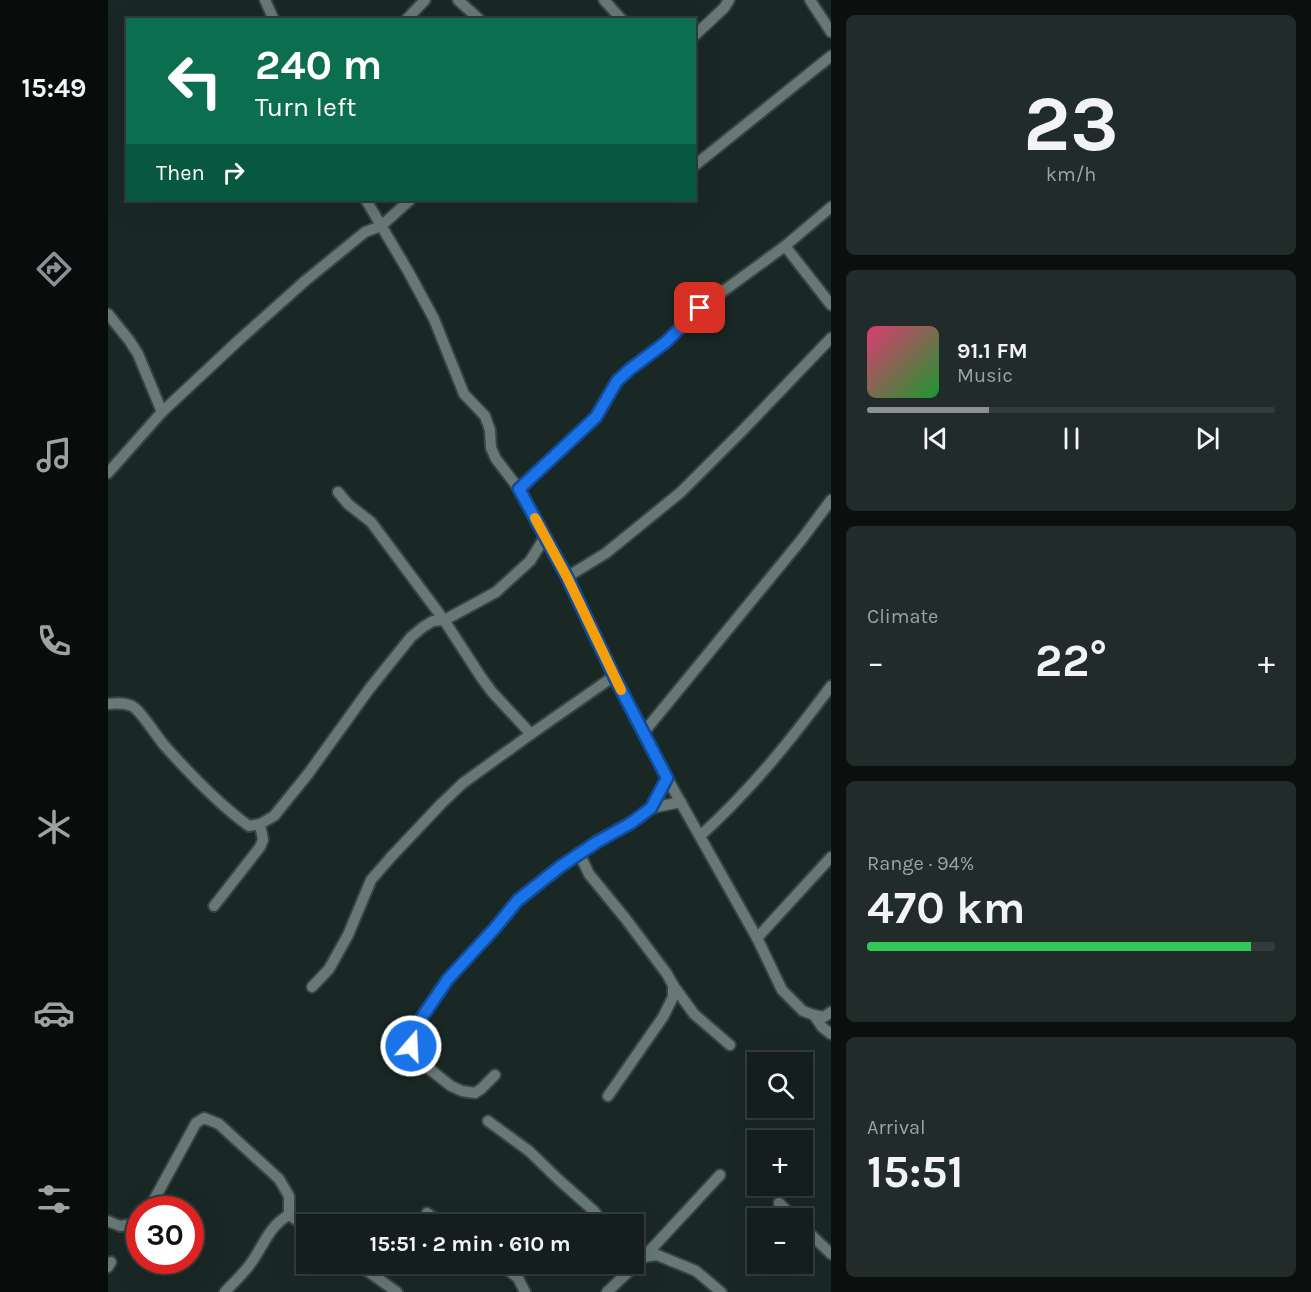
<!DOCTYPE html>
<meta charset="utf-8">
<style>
body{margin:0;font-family:Karla,sans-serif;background:#212b29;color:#f1f3f6;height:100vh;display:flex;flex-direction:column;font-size:22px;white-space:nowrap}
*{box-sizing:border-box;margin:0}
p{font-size:20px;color:#9da2a3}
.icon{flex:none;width:33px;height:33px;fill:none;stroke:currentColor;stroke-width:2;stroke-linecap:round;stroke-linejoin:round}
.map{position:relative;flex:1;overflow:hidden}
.details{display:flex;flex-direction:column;gap:15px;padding:15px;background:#0b100f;width:480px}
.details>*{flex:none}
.hud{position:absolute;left:18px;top:18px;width:570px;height:183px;border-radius:0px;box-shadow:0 6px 24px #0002,0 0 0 2px #333c3b;background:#0b6e4f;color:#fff;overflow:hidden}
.controls{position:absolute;left:639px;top:1052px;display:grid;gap:12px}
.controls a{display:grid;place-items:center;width:66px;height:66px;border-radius:0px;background:#141e1c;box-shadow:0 6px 24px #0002,0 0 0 2px #333c3b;font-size:30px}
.speed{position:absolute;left:18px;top:1196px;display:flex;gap:12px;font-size:30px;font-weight:700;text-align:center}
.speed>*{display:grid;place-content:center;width:78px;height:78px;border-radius:50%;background:#141e1c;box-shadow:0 6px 24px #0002,0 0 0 2px #333c3b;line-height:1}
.speed .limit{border:9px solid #d22;background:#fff;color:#111}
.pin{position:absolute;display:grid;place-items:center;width:51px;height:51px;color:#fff;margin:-26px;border-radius:12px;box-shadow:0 3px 9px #0006}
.me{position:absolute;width:66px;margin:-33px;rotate:19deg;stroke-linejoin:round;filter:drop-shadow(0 0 4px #0008)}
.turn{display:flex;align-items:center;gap:21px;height:126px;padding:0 30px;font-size:27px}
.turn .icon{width:78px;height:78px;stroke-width:2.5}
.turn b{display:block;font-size:42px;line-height:51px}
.then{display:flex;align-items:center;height:57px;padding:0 30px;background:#0003;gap:12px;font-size:22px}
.big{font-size:45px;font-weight:700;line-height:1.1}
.details .tile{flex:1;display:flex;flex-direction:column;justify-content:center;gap:9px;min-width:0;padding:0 21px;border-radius:9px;background:#212b29}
.details .dial{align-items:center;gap:0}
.dial b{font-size:78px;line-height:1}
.song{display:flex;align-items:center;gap:18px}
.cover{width:72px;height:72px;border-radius:9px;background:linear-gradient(135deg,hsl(340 70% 55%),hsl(130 70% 35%))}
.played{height:6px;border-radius:3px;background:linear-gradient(90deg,#8c9099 30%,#333c3b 30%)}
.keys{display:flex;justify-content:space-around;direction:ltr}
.heat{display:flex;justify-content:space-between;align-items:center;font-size:33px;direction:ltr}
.charge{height:9px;border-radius:4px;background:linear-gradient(90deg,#34c759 94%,#333c3b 0)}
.trip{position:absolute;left:188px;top:1214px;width:348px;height:60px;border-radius:0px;background:#141e1c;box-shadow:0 6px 24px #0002,0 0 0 2px #333c3b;font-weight:700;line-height:60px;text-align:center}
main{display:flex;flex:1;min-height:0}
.tab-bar{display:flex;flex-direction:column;width:108px;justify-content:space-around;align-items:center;background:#080c0b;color:#9da2a3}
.tab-bar .icon{width:42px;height:42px}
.tab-bar .selected{color:#8c9099}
.tab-bar b{font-size:27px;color:#f1f3f6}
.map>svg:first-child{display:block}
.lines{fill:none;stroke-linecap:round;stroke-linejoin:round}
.minor-casing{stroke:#374441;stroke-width:14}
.minor{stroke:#687874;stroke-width:10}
.route-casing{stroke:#114b97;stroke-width:15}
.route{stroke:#1a73e8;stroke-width:10}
.slow{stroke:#f59e0b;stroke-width:10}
</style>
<main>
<nav class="tab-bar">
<b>15:49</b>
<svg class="icon selected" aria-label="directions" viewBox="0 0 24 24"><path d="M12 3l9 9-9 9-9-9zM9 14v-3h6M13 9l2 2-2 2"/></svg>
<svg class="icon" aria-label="music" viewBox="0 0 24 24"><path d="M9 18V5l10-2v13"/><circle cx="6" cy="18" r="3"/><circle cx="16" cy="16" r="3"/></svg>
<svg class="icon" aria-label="phone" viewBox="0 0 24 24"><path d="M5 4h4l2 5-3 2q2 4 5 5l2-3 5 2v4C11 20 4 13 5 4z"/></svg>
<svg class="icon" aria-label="climate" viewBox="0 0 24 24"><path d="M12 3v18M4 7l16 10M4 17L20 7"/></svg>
<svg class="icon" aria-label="car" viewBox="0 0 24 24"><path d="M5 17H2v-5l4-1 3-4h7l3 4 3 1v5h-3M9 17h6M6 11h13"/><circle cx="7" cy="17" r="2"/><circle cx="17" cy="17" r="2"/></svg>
<svg class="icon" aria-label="filters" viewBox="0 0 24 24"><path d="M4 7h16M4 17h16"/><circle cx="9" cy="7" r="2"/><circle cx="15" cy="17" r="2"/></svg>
</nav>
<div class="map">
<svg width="723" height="1292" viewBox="0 0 723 1292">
<rect width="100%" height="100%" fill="#1a2825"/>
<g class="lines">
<!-- minor casing -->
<g class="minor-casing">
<g id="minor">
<polyline points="157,0 166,20"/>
<polyline points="350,0 372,20"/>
<polyline points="496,0 514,20"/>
<polyline points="702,0 723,32"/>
<polyline points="298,20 317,0"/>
<polyline points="586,36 616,8 621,0"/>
<polyline points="586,166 723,56"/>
<polyline points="258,200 300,271 326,319 356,394 377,416 382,430 383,448 388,459 411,489 459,577 506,676 559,778 649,938 674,990 695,1011 706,1015 716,1017 723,1012"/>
<polyline points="677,246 723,305"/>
<polyline points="0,314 21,340 30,354 54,412"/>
<polyline points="0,473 54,412 131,340 197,281 257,232 273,226 302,200"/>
<polyline points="411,489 488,417 509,381 521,370 558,342 592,308 677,246 723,207"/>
<polyline points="230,492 240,504 263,522 336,620 373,677 384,692 423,734"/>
<polyline points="459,577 498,553 573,492 634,431 723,338"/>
<path d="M0,704c8,-1 21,-1 27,4 10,9 20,26 29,37 25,28 54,59 85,81l11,-2 14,-8 34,-42 62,-86 41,-51 12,-10 10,-6 11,-1 8,-4 44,-24 34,-31 15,-24"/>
<polyline points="536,732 694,539 723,500"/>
<polyline points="543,808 559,778"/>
<path d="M592,836c51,-46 90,-95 131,-150"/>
<polyline points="471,853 481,874 517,918 559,974 565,985 565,997 555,1017 500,1096"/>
<polyline points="106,906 152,847 155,840 152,824"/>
<polyline points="649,938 723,857"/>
<polyline points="565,985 586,1014 622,1045"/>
<polyline points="204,987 221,969 240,935 263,880 283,857 333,804 355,783 423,734 506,676"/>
<polyline points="706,1015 714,1027 723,1034"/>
<polyline points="387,1075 373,1089 367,1093 354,1091 343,1086 310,1060 303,1046 306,1029 340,979 387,928 410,901 453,866 489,841 523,823 543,808 573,802"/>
<polyline points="380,1121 421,1151 451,1180 486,1211 496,1224"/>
<polyline points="671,1203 686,1218"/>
<polyline points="41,1209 88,1123 96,1118 111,1124 171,1179 181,1196 181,1215"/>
<polyline points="319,1213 334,1224"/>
<polyline points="0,1221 12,1226 32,1223"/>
<polyline points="694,1226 723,1254"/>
<polyline points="525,1248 536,1257 612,1175"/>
<polyline points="248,1263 289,1292"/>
<polyline points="391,1263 410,1278 417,1292"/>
<polyline points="0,1267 3,1262"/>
<path d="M117,1292c7,-8 16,-16 23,-25 14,-17 20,-41 41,-52l17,11"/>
<polyline points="499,1292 536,1257 549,1255 588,1271 613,1292"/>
</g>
</g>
<!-- minor -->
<use href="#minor" class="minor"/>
</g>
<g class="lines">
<!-- route casing -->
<g class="route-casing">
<polyline id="route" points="303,1046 306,1029 340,979 387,928 410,900 453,866 489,842 523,823 543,808 559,778 506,676 459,577 411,489 488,417 509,381 521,370 558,342 592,308"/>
</g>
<!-- route -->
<use href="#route" class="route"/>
<!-- slow -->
<polyline class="slow" points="427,518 459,577 513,690"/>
</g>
</svg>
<div class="controls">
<a><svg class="icon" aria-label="search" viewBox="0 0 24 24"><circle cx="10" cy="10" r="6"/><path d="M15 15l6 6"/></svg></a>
<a>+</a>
<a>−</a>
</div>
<div class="speed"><div class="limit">30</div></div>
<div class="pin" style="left:592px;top:308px;background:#d93025"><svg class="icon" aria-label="arrive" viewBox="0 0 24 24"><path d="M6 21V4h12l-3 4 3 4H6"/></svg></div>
<svg class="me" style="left:303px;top:1046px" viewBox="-20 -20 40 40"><circle r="17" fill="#1a73e8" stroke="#fff" stroke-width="3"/><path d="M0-11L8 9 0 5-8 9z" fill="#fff"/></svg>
<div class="trip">15:51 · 2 min · 610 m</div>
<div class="hud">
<div class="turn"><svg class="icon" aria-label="left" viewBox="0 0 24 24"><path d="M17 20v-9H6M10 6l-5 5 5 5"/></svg><div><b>240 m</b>Turn left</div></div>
<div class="then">Then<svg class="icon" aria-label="right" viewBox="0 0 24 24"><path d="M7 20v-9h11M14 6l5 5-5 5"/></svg></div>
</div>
</div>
<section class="details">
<div class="tile dial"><b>23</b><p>km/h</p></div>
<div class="tile">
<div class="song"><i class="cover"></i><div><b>91.1 FM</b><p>Music</p></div></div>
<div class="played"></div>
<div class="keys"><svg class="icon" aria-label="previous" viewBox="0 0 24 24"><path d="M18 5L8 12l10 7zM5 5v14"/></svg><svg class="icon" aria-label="pause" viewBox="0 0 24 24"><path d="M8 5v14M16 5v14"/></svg><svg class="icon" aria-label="next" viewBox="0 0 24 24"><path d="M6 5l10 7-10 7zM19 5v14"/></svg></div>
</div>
<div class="tile"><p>Climate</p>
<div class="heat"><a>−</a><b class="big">22°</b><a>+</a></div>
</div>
<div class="tile"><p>Range · 94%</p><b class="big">470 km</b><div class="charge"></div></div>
<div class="tile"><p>Arrival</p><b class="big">15:51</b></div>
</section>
</main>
